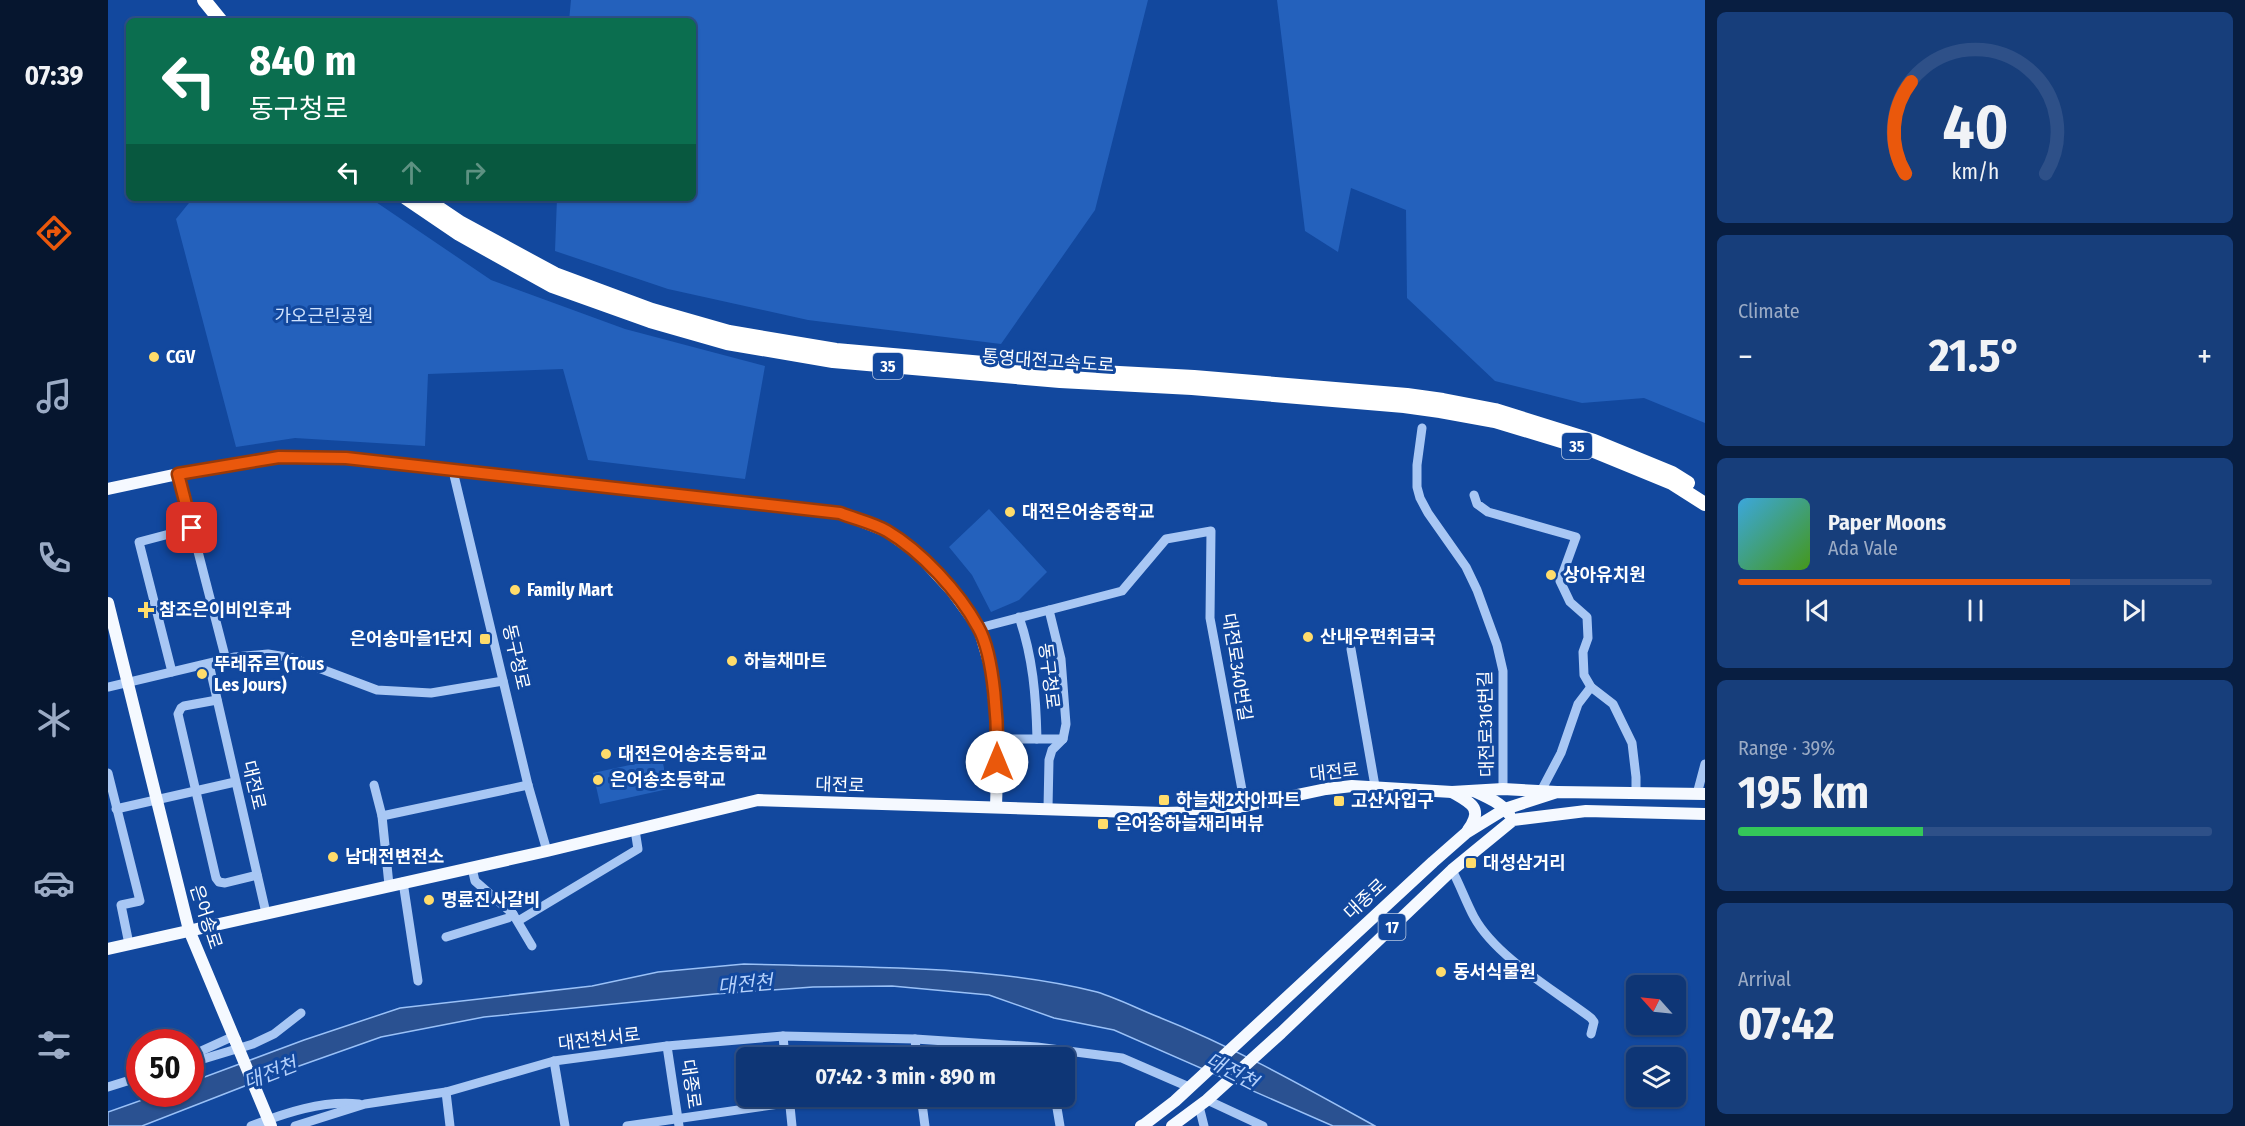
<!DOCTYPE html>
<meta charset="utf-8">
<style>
body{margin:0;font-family:"Fira Sans Condensed","Noto Sans KR",sans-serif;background:#173e7b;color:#f1f3f6;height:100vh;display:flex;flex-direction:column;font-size:22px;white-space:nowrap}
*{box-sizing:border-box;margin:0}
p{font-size:20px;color:#9babc5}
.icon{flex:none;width:33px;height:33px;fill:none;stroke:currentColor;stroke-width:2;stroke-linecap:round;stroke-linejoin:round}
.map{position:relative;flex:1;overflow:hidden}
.sheet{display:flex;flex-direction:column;gap:12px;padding:12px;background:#081e41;width:540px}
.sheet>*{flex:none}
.banner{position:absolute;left:18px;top:18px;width:570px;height:183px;border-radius:9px;box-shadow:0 2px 4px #0004,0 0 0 2px #2e5088;background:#0b6e4f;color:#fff;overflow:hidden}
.needle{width:39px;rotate:297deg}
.tools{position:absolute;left:1518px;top:975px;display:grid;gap:12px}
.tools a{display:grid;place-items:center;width:60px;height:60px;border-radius:9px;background:#0e3676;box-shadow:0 2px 4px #0004,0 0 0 2px #2e5088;font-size:30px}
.speed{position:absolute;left:18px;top:1029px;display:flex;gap:12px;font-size:30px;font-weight:700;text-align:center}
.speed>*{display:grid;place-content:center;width:78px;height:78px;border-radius:50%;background:#0e3676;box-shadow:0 2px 4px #0004,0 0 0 2px #2e5088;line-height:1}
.speed .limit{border:9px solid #d22;background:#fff;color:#111}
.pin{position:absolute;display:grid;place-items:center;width:51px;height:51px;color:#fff;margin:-26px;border-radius:12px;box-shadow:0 3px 9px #0006}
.me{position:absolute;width:66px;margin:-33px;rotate:0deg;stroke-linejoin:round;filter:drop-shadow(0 0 4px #0008)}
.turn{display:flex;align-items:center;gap:21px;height:126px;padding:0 24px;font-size:27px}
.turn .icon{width:78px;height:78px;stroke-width:2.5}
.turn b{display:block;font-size:42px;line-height:51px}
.lanes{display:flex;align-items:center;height:57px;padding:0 24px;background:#0003;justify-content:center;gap:30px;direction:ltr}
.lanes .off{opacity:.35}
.big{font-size:45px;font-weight:700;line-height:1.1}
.sheet .card{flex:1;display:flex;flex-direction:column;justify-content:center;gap:9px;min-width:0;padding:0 21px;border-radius:9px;background:#173e7b}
.sheet .dial{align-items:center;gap:0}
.dial svg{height:156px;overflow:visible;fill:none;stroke:#2e5088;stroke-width:7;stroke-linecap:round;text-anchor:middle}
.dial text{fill:#f1f3f6;stroke:none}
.song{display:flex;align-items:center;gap:18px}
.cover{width:72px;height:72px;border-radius:9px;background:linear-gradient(135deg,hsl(200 70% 55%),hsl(100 70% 35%))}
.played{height:6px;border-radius:3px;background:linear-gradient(90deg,#ea580c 70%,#2e5088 70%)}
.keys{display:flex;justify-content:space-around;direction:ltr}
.heat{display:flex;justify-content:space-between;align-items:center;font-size:33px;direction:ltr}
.charge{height:9px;border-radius:4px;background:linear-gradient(90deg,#34c759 39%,#2e5088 0)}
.trip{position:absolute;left:628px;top:1047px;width:339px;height:60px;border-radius:9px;background:#0e3676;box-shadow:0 2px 4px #0004,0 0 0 2px #2e5088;font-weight:700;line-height:60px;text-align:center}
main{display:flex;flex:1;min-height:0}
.menu{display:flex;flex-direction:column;width:108px;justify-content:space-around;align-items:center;background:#06162f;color:#9babc5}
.menu .icon{width:42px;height:42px}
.menu .active{color:#ea580c}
.menu b{font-size:27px;color:#f1f3f6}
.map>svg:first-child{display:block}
.green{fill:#2461bc}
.water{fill:#2a5191;stroke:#9ac1f7;stroke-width:1.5}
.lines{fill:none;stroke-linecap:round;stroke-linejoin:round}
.minor{stroke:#a8c7f4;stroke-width:9}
.major{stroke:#f5f9ff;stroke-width:12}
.highway{stroke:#fff;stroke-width:14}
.major-bridge{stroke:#f5f9ff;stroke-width:12}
.route-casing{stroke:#983908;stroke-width:15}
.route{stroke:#ea580c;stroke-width:10}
.poi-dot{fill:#ffdc6b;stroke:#12489e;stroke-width:2}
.labels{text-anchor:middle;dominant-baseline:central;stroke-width:6;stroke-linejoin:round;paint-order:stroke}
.shield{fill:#12489e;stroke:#b8c8e2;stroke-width:1.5}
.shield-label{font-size:16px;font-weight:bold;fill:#fff}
.park-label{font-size:18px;fill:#d0e3fe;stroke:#12489e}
.poi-label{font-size:18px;font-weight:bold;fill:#fff;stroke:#12489e;text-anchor:start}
.street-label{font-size:18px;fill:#fff;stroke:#12489e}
.water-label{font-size:20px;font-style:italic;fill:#b5d1fb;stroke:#12489e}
</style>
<main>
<nav class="menu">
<b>07:39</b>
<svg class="icon active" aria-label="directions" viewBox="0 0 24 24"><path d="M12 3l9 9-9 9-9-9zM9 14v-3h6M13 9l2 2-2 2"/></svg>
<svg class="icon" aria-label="music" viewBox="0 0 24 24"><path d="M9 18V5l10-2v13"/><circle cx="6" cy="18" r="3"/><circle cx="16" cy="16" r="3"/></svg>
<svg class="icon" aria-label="phone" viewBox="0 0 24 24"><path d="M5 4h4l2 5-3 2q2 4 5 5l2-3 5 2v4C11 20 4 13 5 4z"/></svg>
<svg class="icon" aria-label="climate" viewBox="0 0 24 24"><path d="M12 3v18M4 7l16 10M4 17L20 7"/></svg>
<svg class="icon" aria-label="car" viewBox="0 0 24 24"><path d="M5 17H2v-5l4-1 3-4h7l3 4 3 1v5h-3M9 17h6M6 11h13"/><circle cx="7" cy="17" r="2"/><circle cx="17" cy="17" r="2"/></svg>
<svg class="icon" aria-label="filters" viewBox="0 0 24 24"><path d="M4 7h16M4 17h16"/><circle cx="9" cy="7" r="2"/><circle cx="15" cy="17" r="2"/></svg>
</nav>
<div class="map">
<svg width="1597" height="1126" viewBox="0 0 1597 1126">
<rect width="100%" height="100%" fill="#12489e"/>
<!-- green -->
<g class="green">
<polygon points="463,0 1040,0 987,210 893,344 700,320 560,289 447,251 449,198 585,198 585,21 461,21"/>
<polygon points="1169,0 1597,0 1597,423 1536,398 1474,403 1387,381 1299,298 1298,210 1243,188 1230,252 1197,231"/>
<polygon points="85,198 262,198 383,280 517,329 657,366 637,479 480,460 455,369 320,374 317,446 187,438 128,447 68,219"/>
<polygon points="881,509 939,572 911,600 883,612 864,575 841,547"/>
<polygon points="554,758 560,789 492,804 485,773"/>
</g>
<!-- water -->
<path class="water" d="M636,964c115,4 241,0 353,28 20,6 39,16 59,24 76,30 147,70 219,110h-42l-219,-96 -60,-12 -65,-23 -97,-9 -79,1 -98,7 -231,23 -103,20 -113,40 -126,49h-34v-14l51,-18h31l1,-12 113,-42 96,-32 192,-22 66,-14z"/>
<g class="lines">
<!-- minor -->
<g class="minor">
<polyline points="1314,428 1309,465 1309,487 1312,498 1320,513 1358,567 1369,590 1389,645 1395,671 1395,789"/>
<polyline points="345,471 420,785 439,851"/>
<polyline points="70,474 118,660"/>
<polyline points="1366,495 1369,504 1380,512 1468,537 1452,581 1462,602 1479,617 1480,638 1475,652 1476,675 1483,687 1505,704 1524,743 1528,777 1528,794"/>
<polyline points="941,610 1014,591 1058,539 1103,531 1102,618 1137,806"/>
<path d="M911,617c14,40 17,79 18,122"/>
<polyline points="871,628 941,610 953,659 958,724 955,739 944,750 941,760 940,808"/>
<polyline points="1243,649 1267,786"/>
<polyline points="101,664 158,913"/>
<polyline points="64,672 31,542 84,528"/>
<polyline points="0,687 127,657 160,654 184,658 269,690 323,693 395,681"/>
<polyline points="109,700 76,706 73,708 70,714 108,878 111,882 117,883 149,875"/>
<polyline points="890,739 955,739"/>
<polyline points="0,773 32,901 13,905 21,944"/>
<polyline points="266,785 274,816 281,885"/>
<polyline points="1433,791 1453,753 1470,704 1483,687"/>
<polyline points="1589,794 1597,764"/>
<polyline points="8,809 127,782"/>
<polyline points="274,816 420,785"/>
<polyline points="364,868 367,881 405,914 424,946"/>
<path d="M1344,870c8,15 14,32 22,47 22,40 80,73 117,101l3,4 -3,12"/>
<polyline points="295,882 310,981"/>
<polyline points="410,921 530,849 527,830"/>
<polyline points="338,937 400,918 405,914"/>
<polyline points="675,1036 677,1058"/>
<polyline points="807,1039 809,1058"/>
<polyline points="559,1046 571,1126"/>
<polyline points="82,1056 126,1036"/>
<polyline points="446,1061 457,1126"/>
<polyline points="82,1063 145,1044 166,1034 193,1013"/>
<polyline points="0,1087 32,1077"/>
<polyline points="338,1092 342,1126"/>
<polyline points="681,1096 684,1126"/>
<polyline points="813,1096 817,1126"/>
<polyline points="947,1096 952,1126"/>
<polyline points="1099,1100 1155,1126"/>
<polyline points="1091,1106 1096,1126"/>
<path d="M143,1126c34,-13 72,-26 108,-22"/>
<polyline points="187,1126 257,1104 338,1092 446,1061 559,1046 675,1036 807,1039 929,1047 1014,1058 1081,1087"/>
<polyline points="519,1126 727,1096"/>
</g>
<!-- major -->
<g class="major">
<polyline points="0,489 70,474 171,457 238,458 732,513 778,531 810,554 844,591 871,628 883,669 890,739 888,807"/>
<polyline points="0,603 81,930 127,1040"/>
<path d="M1366,791c13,6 27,12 35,23"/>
<path d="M1344,792c19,11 32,16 16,38"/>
<polyline points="0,949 439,851 650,800 1055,813 1099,812 1137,806 1218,789 1244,786 1344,792 1395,789 1449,792"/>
<polyline points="1033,1126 1037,1124 1067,1101 1325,862 1358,833 1397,809 1449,792 1597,794"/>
<polyline points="1064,1126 1099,1100 1173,1033 1344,870 1405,820 1478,811 1597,814"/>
</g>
<!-- highway -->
<g class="highway">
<polyline points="96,0 113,21"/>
<polyline points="298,198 351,234 444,286 542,321 619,343 725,361 952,381 1084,388 1296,406 1332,411 1387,421 1486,451 1564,483 1597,504"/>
<polyline points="316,198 353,223 447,274 544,310 621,332 728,350 955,370 1086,377 1299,395 1335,400 1387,410 1486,441 1564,473 1580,483"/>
</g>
<!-- major-bridge -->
<polyline class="major-bridge" points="127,1040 163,1126"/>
</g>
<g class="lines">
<!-- route casing -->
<g class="route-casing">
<path id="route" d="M84,528l-14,-54 101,-17 67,1 494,55c15,6 33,10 47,18 34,20 72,61 91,96 17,29 20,101 19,135"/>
</g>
<!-- route -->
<use href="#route" class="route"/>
</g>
<!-- markers -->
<g class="poi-dot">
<circle cx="46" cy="357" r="6"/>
<circle cx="902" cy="512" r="6"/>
<circle cx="1443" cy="575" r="6"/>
<circle cx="407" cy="590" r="6"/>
<path d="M35 601h6v6h6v6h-6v6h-6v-6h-6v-6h6z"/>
<circle cx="1200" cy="637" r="6"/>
<rect x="371" y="633" width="12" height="12" rx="3"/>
<circle cx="624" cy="661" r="6"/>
<circle cx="94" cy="674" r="6"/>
<circle cx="498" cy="754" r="6"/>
<circle cx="490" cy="780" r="6"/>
<rect x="1050" y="794" width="12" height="12" rx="3"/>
<rect x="1225" y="795" width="12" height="12" rx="3"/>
<rect x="989" y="818" width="12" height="12" rx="3"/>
<circle cx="225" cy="857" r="6"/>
<rect x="1357" y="857" width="12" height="12" rx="3"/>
<circle cx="321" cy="900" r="6"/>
<circle cx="1333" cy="972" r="6"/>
</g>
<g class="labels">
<!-- shield labels -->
<g class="shield">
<rect x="765" y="353" width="30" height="26" rx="4.5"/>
<rect x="1454" y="433" width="30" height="26" rx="4.5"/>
<rect x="1270.5" y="914" width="27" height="26" rx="4.5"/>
</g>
<g class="shield-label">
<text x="780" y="366">35</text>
<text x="1469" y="446">35</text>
<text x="1284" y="927">17</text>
</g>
<!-- park labels -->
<g class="park-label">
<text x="216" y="316">가오근린공원</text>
</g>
<!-- poi labels -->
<g class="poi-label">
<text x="58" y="357">CGV</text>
<text x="914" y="512">대전은어송중학교</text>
<text x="1455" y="575">상아유치원</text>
<text x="419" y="590">Family Mart</text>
<text x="51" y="610">참조은이비인후과</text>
<text x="1212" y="637">산내우편취급국</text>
<text x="365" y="639" text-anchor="end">은어송마을1단지</text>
<text x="636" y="661">하늘채마트</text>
<text x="106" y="664">뚜레쥬르 (Tous<tspan x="106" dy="21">Les Jours)</tspan></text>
<text x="510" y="754">대전은어송초등학교</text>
<text x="502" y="780">은어송초등학교</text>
<text x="1068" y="800">하늘채2차아파트</text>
<text x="1243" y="801">고산사입구</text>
<text x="1007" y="824">은어송하늘채리버뷰</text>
<text x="237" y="857">남대전변전소</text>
<text x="1375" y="863">대성삼거리</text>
<text x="333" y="900">명륜진사갈비</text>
<text x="1345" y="972">동서식물원</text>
</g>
<!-- street labels -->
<g class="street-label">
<text transform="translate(940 361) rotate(4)">통영대전고속도로</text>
<text transform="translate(408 657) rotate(77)">동구청로</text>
<text transform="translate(1129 667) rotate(81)">대전로340번길</text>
<text transform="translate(941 676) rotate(83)">동구청로</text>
<text transform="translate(1378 724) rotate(-91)">대전로316번길</text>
<text transform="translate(1226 772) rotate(-6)">대전로</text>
<text transform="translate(146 785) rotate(77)">대전로</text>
<text transform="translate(732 785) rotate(2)">대전로</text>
<text transform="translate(1257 899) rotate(-43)">대종로</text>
<text transform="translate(98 917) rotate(72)">은어송로</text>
<text transform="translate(491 1039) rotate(-7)">대전천서로</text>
<text transform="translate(583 1084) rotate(82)">대종로</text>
</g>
<!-- water labels -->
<g class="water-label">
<text transform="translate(637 984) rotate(-5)">대전천</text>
<text transform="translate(1124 1071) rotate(28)">대전천</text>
<text transform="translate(162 1073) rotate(-21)">대전천</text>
</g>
</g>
</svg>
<div class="tools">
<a><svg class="needle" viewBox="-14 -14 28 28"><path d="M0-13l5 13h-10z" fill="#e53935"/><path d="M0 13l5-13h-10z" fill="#9babc5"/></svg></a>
<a><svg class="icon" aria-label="layers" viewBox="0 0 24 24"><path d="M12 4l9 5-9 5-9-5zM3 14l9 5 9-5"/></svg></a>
</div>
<div class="speed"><div class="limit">50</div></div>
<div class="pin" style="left:84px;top:528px;background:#d93025"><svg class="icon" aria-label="arrive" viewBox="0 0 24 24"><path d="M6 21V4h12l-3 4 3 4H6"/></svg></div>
<svg class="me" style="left:889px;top:762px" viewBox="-20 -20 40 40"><circle r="19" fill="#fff"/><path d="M0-13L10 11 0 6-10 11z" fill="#ea580c"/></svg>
<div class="trip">07:42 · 3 min · 890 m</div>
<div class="banner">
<div class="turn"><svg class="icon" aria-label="left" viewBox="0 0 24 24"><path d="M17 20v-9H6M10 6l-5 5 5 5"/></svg><div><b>840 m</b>동구청로</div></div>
<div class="lanes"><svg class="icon" aria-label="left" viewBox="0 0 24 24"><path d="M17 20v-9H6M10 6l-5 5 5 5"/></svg><svg class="icon off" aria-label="ahead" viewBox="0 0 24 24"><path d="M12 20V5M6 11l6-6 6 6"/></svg><svg class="icon off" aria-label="right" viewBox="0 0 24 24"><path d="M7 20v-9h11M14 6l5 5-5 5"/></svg></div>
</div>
</div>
<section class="sheet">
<div class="card dial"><svg viewBox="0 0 100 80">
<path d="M14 69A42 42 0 1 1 86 69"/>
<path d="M14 69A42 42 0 0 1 17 22" stroke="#ea580c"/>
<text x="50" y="56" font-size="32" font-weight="700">40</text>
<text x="50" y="72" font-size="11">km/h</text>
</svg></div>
<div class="card"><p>Climate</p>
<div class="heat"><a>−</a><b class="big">21.5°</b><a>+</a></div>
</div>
<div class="card">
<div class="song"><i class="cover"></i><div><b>Paper Moons</b><p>Ada Vale</p></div></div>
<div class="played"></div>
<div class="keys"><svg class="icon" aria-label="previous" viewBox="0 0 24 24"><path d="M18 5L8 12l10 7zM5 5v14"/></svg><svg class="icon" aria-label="pause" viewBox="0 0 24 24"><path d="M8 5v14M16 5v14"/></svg><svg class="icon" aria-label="next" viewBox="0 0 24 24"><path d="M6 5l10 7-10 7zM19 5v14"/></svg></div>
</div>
<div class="card"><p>Range · 39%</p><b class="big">195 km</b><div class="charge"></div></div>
<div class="card"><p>Arrival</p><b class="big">07:42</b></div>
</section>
</main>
